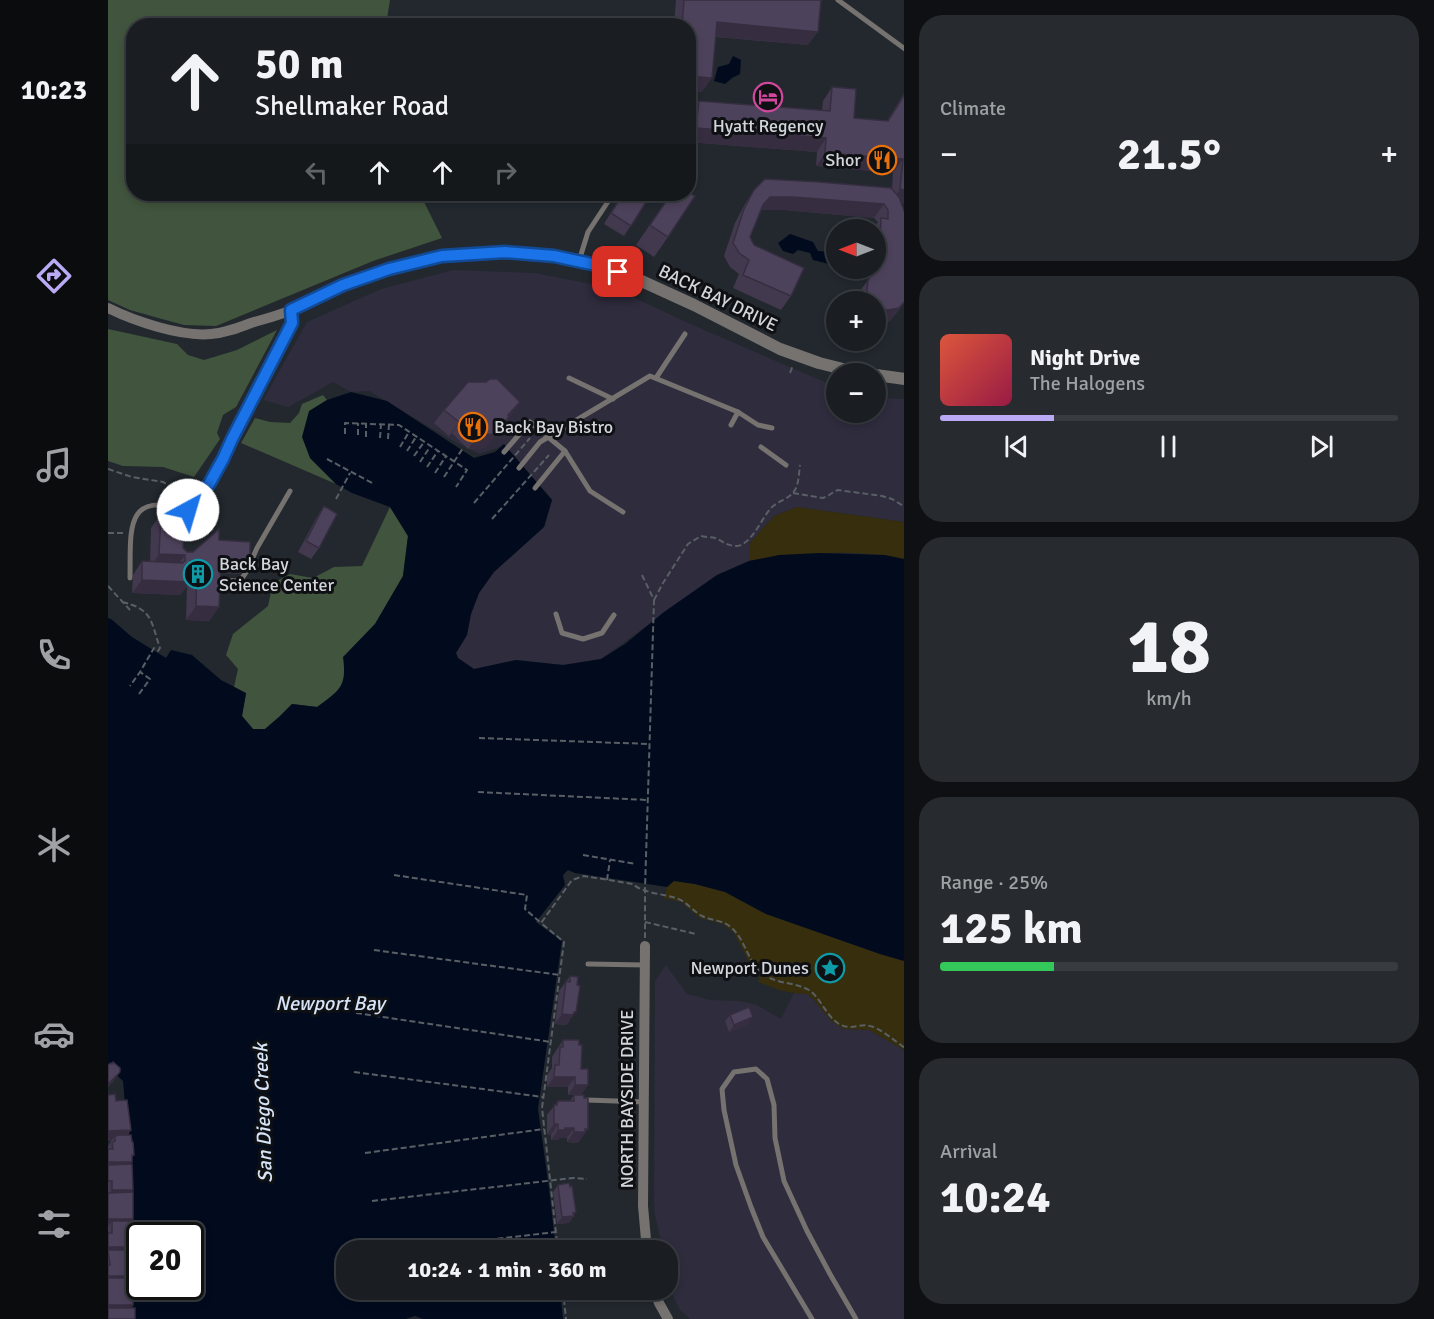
<!DOCTYPE html>
<meta charset="utf-8">
<style>
body{margin:0;font-family:Signika,sans-serif;background:#272b2f;color:#f1f3f6;height:100vh;display:flex;flex-direction:column;font-size:22px;white-space:nowrap}
*{box-sizing:border-box;margin:0}
p{font-size:20px;color:#9fa2a5}
.icon{flex:none;width:33px;height:33px;fill:none;stroke:currentColor;stroke-width:2;stroke-linecap:round;stroke-linejoin:round}
.map{position:relative;flex:1;overflow:hidden}
.sheet{display:flex;flex-direction:column;gap:15px;padding:15px;background:#0e1013;width:530px}
.sheet>*{flex:none}
.top-card{position:absolute;left:18px;top:18px;width:570px;height:183px;border-radius:24px;box-shadow:0 3px 9px #0003,0 0 0 2px #383c40;background:#1a1e22;color:#f1f3f6;overflow:hidden}
.needle{width:39px;rotate:270deg}
.tools{position:absolute;left:718px;top:219px;display:grid;gap:12px}
.tools a{display:grid;place-items:center;width:60px;height:60px;border-radius:50%;background:#1a1e22;box-shadow:0 3px 9px #0003,0 0 0 2px #383c40;font-size:30px}
.speed{position:absolute;left:18px;top:1222px;display:flex;gap:12px;font-size:30px;font-weight:700;text-align:center}
.speed>*{display:grid;place-content:center;width:78px;height:78px;border-radius:50%;background:#1a1e22;box-shadow:0 3px 9px #0003,0 0 0 2px #383c40;line-height:1}
.speed .limit{border:3px solid #111;border-radius:9px;background:#fff;color:#111}
.pin{position:absolute;display:grid;place-items:center;width:51px;height:51px;color:#fff;margin:-26px;border-radius:12px;box-shadow:0 3px 9px #0006}
.me{position:absolute;width:66px;margin:-33px;rotate:39deg;stroke-linejoin:round;filter:drop-shadow(0 0 4px #0008)}
.turn{display:flex;align-items:center;gap:21px;height:126px;padding:0 30px;font-size:27px}
.turn .icon{width:78px;height:78px;stroke-width:2.5}
.turn b{display:block;font-size:42px;line-height:51px}
.lanes{display:flex;align-items:center;height:57px;padding:0 30px;background:#0003;justify-content:center;gap:30px;direction:ltr}
.lanes .off{opacity:.35}
.big{font-size:45px;font-weight:700;line-height:1.1}
.sheet .tile{flex:1;display:flex;flex-direction:column;justify-content:center;gap:9px;min-width:0;padding:0 21px;border-radius:24px;background:#272b2f}
.sheet .dial{align-items:center;gap:0}
.dial b{font-size:78px;line-height:1}
.song{display:flex;align-items:center;gap:18px}
.cover{width:72px;height:72px;border-radius:9px;background:linear-gradient(135deg,hsl(10 70% 55%),hsl(340 70% 35%))}
.played{height:6px;border-radius:3px;background:linear-gradient(90deg,#baaaf6 25%,#383c40 25%)}
.keys{display:flex;justify-content:space-around;direction:ltr}
.heat{display:flex;justify-content:space-between;align-items:center;font-size:33px;direction:ltr}
.charge{height:9px;border-radius:4px;background:linear-gradient(90deg,#34c759 25%,#383c40 0)}
.trip{position:absolute;left:228px;top:1240px;width:342px;height:60px;border-radius:24px;background:#1a1e22;box-shadow:0 3px 9px #0003,0 0 0 2px #383c40;font-weight:700;line-height:60px;text-align:center}
main{display:flex;flex:1;min-height:0}
.menu{display:flex;flex-direction:column;width:108px;justify-content:space-around;align-items:center;background:#0a0c0e;color:#9fa2a5}
.menu .icon{width:42px;height:42px}
.menu .on{color:#baaaf6}
.menu b{font-size:27px;color:#f1f3f6}
.map>svg:first-child{display:block}
.commercial{fill:#2e2c3d}
.green{fill:#41543d}
.sand{fill:#362e0d}
.water{fill:#020b1e;fill-rule:evenodd}
.lines{fill:none;stroke-linecap:round;stroke-linejoin:round}
.path{stroke:#595f64;stroke-width:2;stroke-dasharray:6 3;stroke-linecap:butt}
.service{stroke:#75726f;stroke-width:5}
.minor{stroke:#75726f;stroke-width:10}
.tertiary{stroke:#75726f;stroke-width:12}
.wall{fill:#42394e}
.shaded-wall{fill:#362e40}
.building{fill:#4d425b;stroke:#362e40;stroke-width:1.5}
.route-casing{stroke:#114b97;stroke-width:15}
.route{stroke:#1a73e8;stroke-width:10}
.labels{text-anchor:middle;dominant-baseline:central;stroke-width:6;stroke-linejoin:round;paint-order:stroke}
.poi-label{font-size:18px;fill:#d2d6da;stroke:#0e1013;text-anchor:end}
.street-label{font-size:18px;fill:#d2d6da;stroke:#0e1013}
.water-label{font-size:20px;font-style:italic;fill:#d7e4f7;stroke:#0e1013}
</style>
<main>
<nav class="menu">
<b>10:23</b>
<svg class="icon on" aria-label="directions" viewBox="0 0 24 24"><path d="M12 3l9 9-9 9-9-9zM9 14v-3h6M13 9l2 2-2 2"/></svg>
<svg class="icon" aria-label="music" viewBox="0 0 24 24"><path d="M9 18V5l10-2v13"/><circle cx="6" cy="18" r="3"/><circle cx="16" cy="16" r="3"/></svg>
<svg class="icon" aria-label="phone" viewBox="0 0 24 24"><path d="M5 4h4l2 5-3 2q2 4 5 5l2-3 5 2v4C11 20 4 13 5 4z"/></svg>
<svg class="icon" aria-label="climate" viewBox="0 0 24 24"><path d="M12 3v18M4 7l16 10M4 17L20 7"/></svg>
<svg class="icon" aria-label="car" viewBox="0 0 24 24"><path d="M5 17H2v-5l4-1 3-4h7l3 4 3 1v5h-3M9 17h6M6 11h13"/><circle cx="7" cy="17" r="2"/><circle cx="17" cy="17" r="2"/></svg>
<svg class="icon" aria-label="filters" viewBox="0 0 24 24"><path d="M4 7h16M4 17h16"/><circle cx="9" cy="7" r="2"/><circle cx="15" cy="17" r="2"/></svg>
</nav>
<div class="map">
<svg width="797" height="1319" viewBox="0 0 797 1319">
<rect width="100%" height="100%" fill="#22282e"/>
<!-- commercial -->
<g class="commercial">
<polygon points="345,270 427,273 508,289 578,322 721,384 729,386 729,412 768,412 768,397 774,398 796,399 796,522 689,507 666,516 641,544 641,561 609,575 493,659 455,665 408,660 366,669 350,658 348,653 359,635 363,614 371,593 386,572 437,526 444,499 395,446 371,454 338,437 261,391 243,392 225,382 180,407 155,400 199,322 273,289"/>
<polygon points="558,965 579,994 602,1000 632,1001 649,1005 673,1019 686,993 699,994 706,1000 754,1030 761,1030 769,1034 796,1050 796,1319 582,1319 572,1310 565,1296 560,1270 560,1251 555,1251 547,1215 546,1202 547,981"/>
</g>
<!-- green -->
<g class="green">
<polygon points="0,0 282,0 278,25 26,26 26,194 312,194 334,238 265,261 108,326 76,325 54,319 22,310 0,300"/>
<polygon points="0,329 69,344 80,355 96,360 129,350 169,330 128,407 115,415 109,433 112,439 86,477 55,467 15,466 0,461"/>
<polygon points="215,395 219,400 202,411 202,458 228,484 133,443 147,418 162,422 182,423 191,413 194,404"/>
<path d="M282,507l18,29 -5,40 -28,48 -31,33c3,31 -4,32 -26,50l-26,-3 -13,13 -14,12h-12l-11,-13 4,-22 -12,-7 4,-18 -12,-14 7,-21 35,-28 5,-23 17,-9 23,4 21,-11 28,-1z"/>
</g>
<!-- sand -->
<g class="sand">
<path d="M689,507l107,15v37c-49,-10 -105,-7 -155,2v-17l25,-28z"/>
<polygon points="566,881 587,884 617,892 658,914 772,954 796,961 796,1050 761,1030 735,1029 723,1021 706,1000 699,994 686,993 671,990 650,982 652,975 640,960 626,933 615,924 592,918 573,902 556,898 559,887"/>
</g>
<!-- water -->
<g class="water">
<polygon points="625,56 633,60 632,74 624,78 617,84 606,81 610,67 621,64"/>
<polygon points="682,234 705,242 710,251 721,252 726,244 729,244 729,266 705,260 702,253 690,250 685,254 675,251 670,243"/>
<path d="M243,392l36,9 87,57 21,-6 9,-8 48,56 -8,27 -50,45 -15,21 -8,21 -4,21 -11,18 2,5 16,11 42,-9 47,5 38,-6 24,-15 39,-32 53,-37 32,-14 30,-6 41,-2 65,2 19,4v402l-24,-7 -114,-40 -41,-22 -30,-8 -21,-3 -7,6 -92,-14 -7,-3 -5,5 2,10 -29,37 26,19 -24,168 11,79 7,63h-210v39h214l3,29h-140l-8,-3 -9,3h-273l-5,-179 -5,-59 -15,-14v-449l3,1 21,18 34,21 5,-8 21,5 29,25 25,13 -4,23 11,13h12l14,-12 13,-13 25,3c23,-17 30,-20 26,-50l32,-33 28,-48 5,-40 -18,-29 -38,-14 -16,-9 -26,-26 -8,-21 7,-26 18,-11zM32,1236h50v51h-50z"/>
</g>
<g class="lines">
<!-- path -->
<g class="path">
<polyline points="682,373 685,365"/>
<polyline points="237,434 237,423 291,425 359,470 348,487"/>
<polyline points="250,435 250,423"/>
<polyline points="258,437 258,424"/>
<polyline points="272,438 273,424"/>
<polyline points="280,439 281,424"/>
<polyline points="292,447 301,432"/>
<polyline points="299,451 308,437"/>
<polyline points="306,456 316,442"/>
<polyline points="219,459 266,484"/>
<polyline points="312,462 322,447"/>
<polyline points="319,467 330,451"/>
<polyline points="0,469 24,477 55,482 82,496"/>
<polyline points="327,473 338,456"/>
<polyline points="336,477 355,448"/>
<path d="M685,493l30,5c6,-2 9,-6 15,-8l44,6 10,3 13,8"/>
<polyline points="228,499 242,473"/>
<polyline points="366,503 422,438"/>
<polyline points="384,519 441,455"/>
<polyline points="0,533 17,533"/>
<polyline points="534,575 546,600 537,889 537,938"/>
<polyline points="0,586 22,610"/>
<path d="M546,600l9,-17 25,-39 13,-8c4,1 10,1 14,2 8,3 11,8 22,8 15,-2 24,-27 34,-38 8,-8 20,-9 25,-20 3,-7 3,-16 4,-23"/>
<path d="M14,602c31,7 29,20 38,46l-2,3 -4,-3 -14,24 -10,14"/>
<polyline points="31,694 42,679 32,672"/>
<polyline points="371,738 542,744"/>
<polyline points="370,792 540,800"/>
<polyline points="475,855 528,864"/>
<polyline points="286,875 419,895 417,909 433,923"/>
<polyline points="499,880 502,860"/>
<polyline points="537,922 588,934"/>
<polyline points="266,950 452,975"/>
<polyline points="248,1013 443,1042"/>
<polyline points="246,1072 435,1097"/>
<polyline points="257,1153 436,1129"/>
<polyline points="264,1201 465,1178 479,1179"/>
<polyline points="282,1251 448,1232"/>
<path d="M450,1251l-16,-143 22,-166 -23,-19 31,-43 12,-4 49,8c9,9 31,10 43,14 10,3 17,13 26,18 8,4 18,4 26,9 17,11 18,35 34,48 12,11 33,9 47,17 12,8 17,26 30,34 13,7 20,-1 31,2 10,2 25,15 35,22"/>
<polyline points="455,1290 458,1319"/>
<polyline points="363,1292 381,1290"/>
</g>
<!-- service -->
<g class="service">
<polyline points="730,0 797,49"/>
<polyline points="471,261 480,232 505,194"/>
<polyline points="461,378 505,399"/>
<polyline points="548,378 577,334"/>
<polyline points="623,425 630,412"/>
<polyline points="653,447 678,465"/>
<polyline points="396,452 422,422 457,451 482,491 515,512"/>
<polyline points="411,468 432,442 542,376 630,412 650,425 664,428"/>
<polyline points="427,488 457,451"/>
<path d="M22,578c1,-46 -7,-90 58,-67 20,-25 32,-44 44,-72"/>
<polyline points="107,580 128,581 134,578 139,571 149,548 182,491"/>
<polyline points="448,614 454,633 475,639 494,633 506,615"/>
<polyline points="480,964 537,965"/>
<polyline points="479,1100 536,1102"/>
<polyline points="704,1319 655,1237 643,1207 628,1165 616,1110 614,1089 626,1072 648,1069 659,1079 666,1105 667,1138 676,1181 699,1231 722,1274 748,1319"/>
</g>
<!-- minor -->
<g class="minor">
<path d="M0,308c26,13 73,29 103,26 14,-1 27,-6 40,-11 13,-4 27,-7 40,-13l1,13 -60,116"/>
<polyline points="537,946 535,1206 539,1251"/>
<polyline points="546,1290 551,1303 560,1319"/>
</g>
<!-- tertiary -->
<g class="tertiary">
<polyline points="183,310 235,285 281,269 334,256 397,252 446,256 493,266 527,278 586,305 672,349 711,363 755,374"/>
<polyline points="768,375 797,379"/>
</g>
</g>
<!-- wall -->
<g class="wall">
<polygon points="568,0 713,0 700,45 608,37 594,92 580,90 580,26 566,26"/>
<polygon points="724,87 746,118 779,121 797,92 797,204 793,204 797,213 797,302 782,321 771,324 768,323 768,302 750,302 750,293 762,278 762,268 768,268 768,230 764,230 770,222 766,218 676,210 653,210 642,237 646,245 683,296 673,310 625,288 631,274 622,267 616,256 627,223 637,204 646,190 784,189 785,173 708,166 709,152 580,142 581,114 591,101 714,111 715,101"/>
<polygon points="514,194 543,194 516,236 496,224"/>
<polygon points="563,194 560,237 546,257 528,245"/>
<polygon points="412,402 392,431 376,448 360,449 344,433 341,436 326,423 336,410"/>
<polygon points="216,506 211,548 203,559 190,552 209,517"/>
<polygon points="53,514 79,552 85,552 111,540 132,574 112,573 111,607 101,621 78,620 79,586 72,595 24,593 25,575 34,561 42,562 43,528"/>
<polygon points="462,976 461,1022 458,1025 447,1024 451,991"/>
<polygon points="622,1015 640,1024 621,1032 617,1021"/>
<polygon points="455,1040 471,1045 473,1069 480,1085 473,1095 472,1140 470,1143 459,1142 459,1138 451,1138 450,1140 443,1140 443,1135 439,1134 439,1115 450,1101 462,1101 466,1095 460,1095 460,1087 439,1087 439,1075 444,1068 444,1057"/>
<polygon points="0,1095 8,1101 23,1130 20,1135 24,1142 26,1155 24,1157 23,1164 23,1192 25,1219 24,1221 26,1247 24,1250 26,1276 25,1278 25,1305 23,1308 0,1319 0,1146 3,1141 0,1141"/>
<polygon points="450,1185 468,1212 461,1223 449,1224 445,1192"/>
</g>
<!-- shaded-wall -->
<g class="shaded-wall">
<polygon points="609,22 710,32 700,45 600,36"/>
<polygon points="580,76 604,78 594,92 580,90"/>
<polygon points="588,128 718,138 709,152 580,142 580,139"/>
<polygon points="717,153 795,159 785,173 708,166"/>
<polygon points="792,189 797,190 797,204 783,203"/>
<polygon points="662,197 685,197 776,204 766,218 676,210 652,210 655,205"/>
<polygon points="797,301 782,321 771,324 768,323 769,309"/>
<polygon points="412,402 392,431 376,448 360,449 370,435 400,415"/>
<polygon points="353,420 344,433 341,436 351,422"/>
<polygon points="51,554 77,555 67,569 42,568"/>
<polygon points="113,559 142,561 132,574 104,573"/>
<polygon points="34,580 82,582 72,595 24,593"/>
<polygon points="88,606 111,607 101,621 78,620"/>
<polygon points="466,1012 468,1012 458,1025 447,1024 454,1014"/>
<polygon points="645,1017 640,1024 621,1032 626,1025"/>
<polygon points="12,1072 5,1082 0,1087 0,1084"/>
<polygon points="446,1077 467,1077 460,1087 439,1087"/>
<polygon points="467,1085 480,1085 473,1095 460,1095"/>
<polygon points="446,1124 450,1124 443,1135 439,1134"/>
<polygon points="457,1128 466,1128 459,1138 451,1138 450,1140 443,1140 450,1130"/>
<polygon points="477,1129 480,1129 470,1143 459,1142 466,1132"/>
<polygon points="23,1130 16,1141 7,1136 3,1141 0,1141 0,1131"/>
<polygon points="24,1155 26,1155 21,1162 24,1162 17,1172 0,1173 0,1162"/>
<polygon points="4,1190 25,1190 18,1200 0,1196"/>
<polygon points="468,1212 461,1223 449,1224 454,1217"/>
<polygon points="0,1219 25,1219 18,1229 4,1221 0,1226"/>
<polygon points="0,1247 26,1247 19,1257 1,1257"/>
<polygon points="0,1276 26,1276 19,1286 0,1286"/>
<polygon points="0,1305 25,1305 18,1315 0,1315"/>
</g>
<!-- building -->
<g class="building">
<polygon points="576,0 713,0 710,32 609,22 604,78 580,76 580,26 574,26"/>
<polygon points="724,87 748,89 746,118 780,121 797,94 797,190 792,189 795,159 717,153 718,138 588,128 591,101 722,111"/>
<polygon points="657,179 711,182 783,188 791,197 797,213 797,301 791,308 780,310 769,309 768,302 763,302 761,299 759,290 760,280 771,265 773,218 780,219 780,210 776,204 685,197 662,197 655,205 642,237 646,245 696,268 683,296 635,275 641,260 631,253 625,243 636,209 646,190"/>
<polygon points="580,192 587,196 560,237 542,225 563,194 580,194"/>
<polygon points="515,194 543,194 523,226 503,213"/>
<polygon points="382,379 389,379 412,402 400,415 401,417 385,434 370,435 353,420 351,422 336,410 360,382 378,382"/>
<polygon points="216,506 229,514 211,548 198,541"/>
<polygon points="53,514 77,515 75,548 79,552 85,552 111,529 111,540 142,542 142,561 113,559 111,607 88,606 89,564 86,560 82,561 82,582 34,580 34,561 74,563 77,561 77,555 51,554"/>
<polygon points="462,976 470,977 469,985 472,986 468,1012 466,1012 465,1015 454,1014 458,981 462,982"/>
<polygon points="641,1007 645,1017 626,1025 622,1015"/>
<polygon points="455,1040 471,1040 471,1045 474,1045 473,1069 480,1069 480,1085 467,1085 467,1077 446,1077 447,1065 451,1065 452,1047 455,1047"/>
<polygon points="5,1062 12,1068 12,1072 0,1084 0,1065 3,1063 4,1064"/>
<polygon points="7,1094 8,1101 19,1100 23,1130 0,1131 0,1095"/>
<polygon points="466,1095 476,1095 476,1098 480,1098 480,1129 477,1129 477,1132 466,1132 466,1128 457,1128 457,1130 450,1130 450,1124 446,1124 446,1105 449,1105 450,1101 466,1101"/>
<polygon points="11,1135 23,1135 24,1142 25,1142 26,1155 24,1155 24,1162 0,1162 0,1149 5,1149 4,1143 7,1141 7,1136"/>
<polygon points="24,1164 25,1190 4,1190 4,1181 0,1181 0,1165"/>
<polygon points="461,1183 462,1187 464,1186 468,1212 465,1213 466,1216 454,1217 450,1185"/>
<polygon points="25,1192 25,1219 0,1219 0,1193"/>
<polygon points="4,1221 25,1221 26,1247 0,1247 0,1233 4,1233"/>
<polygon points="0,1250 26,1250 26,1276 0,1276 0,1265 2,1265"/>
<rect x="0" y="1278" width="25" height="27"/>
<rect x="0" y="1308" width="27" height="11"/>
</g>
<g class="lines">
<!-- route casing -->
<g class="route-casing">
<polyline id="route" points="80,510 100,486 115,459 124,439 184,323 183,310 235,285 281,269 334,256 397,252 446,256 493,266 510,272"/>
</g>
<!-- route -->
<use href="#route" class="route"/>
</g>
<!-- icons -->
<defs>
<g id="hotel-ring" transform="scale(1.5)"><circle r="9.5" fill="#0e1013" stroke="#d1479c" stroke-width="1.5"/><path d="M-6-4.5h1.5V1H6V5H4.5V3h-9V5H-6ZM-4 0a1.8 1.8 0 1 1 3.6 0ZM.5 0V-2.5h3Q6-2.5 6 0Z" fill="#d1479c"/></g>
<g id="restaurant-ring" transform="scale(1.5)"><circle r="9.5" fill="#0e1013" stroke="#e8710a" stroke-width="1.5"/><path d="M-5-6h1v4h1v-4h1v4h1v-4h1v5L-1.5 .5V6h-2V.5L-5-1ZM5-6V6H3V1.5H1.5Q1.5-4 5-6Z" fill="#e8710a"/></g>
<g id="building-ring" transform="scale(1.5)"><circle r="9.5" fill="#0e1013" stroke="#0f9aa8" stroke-width="1.5"/><path d="M-4-6H4V6H1V3H-1V6H-4ZM-2.5-4.3h1.7v1.8h-1.7ZM.8-4.3h1.7v1.8H.8ZM-2.5-1h1.7V.8h-1.7ZM.8-1h1.7V.8H.8Z" fill="#0f9aa8"/></g>
<g id="sight-ring" transform="scale(1.5)"><circle r="9.5" fill="#0e1013" stroke="#0f9aa8" stroke-width="1.5"/><path d="M0-6L1.8-2.2L6-1.7L2.9 1.2L3.7 5.4L0 3.3L-3.7 5.4L-2.9 1.2L-6-1.7L-1.8-2.2Z" fill="#0f9aa8"/></g>
</defs>
<g fill-rule="evenodd">
<use href="#hotel-ring" x="660" y="97"/>
<use href="#restaurant-ring" x="774" y="160"/>
<use href="#restaurant-ring" x="365" y="427"/>
<use href="#building-ring" x="90" y="574"/>
<use href="#sight-ring" x="722" y="968"/>
</g>
<g class="labels">
<!-- poi labels -->
<g class="poi-label">
<text x="660" y="126" text-anchor="middle">Hyatt Regency</text>
<text x="753" y="160">Shor</text>
<text x="386" y="427" text-anchor="start">Back Bay Bistro</text>
<text x="111" y="564" text-anchor="start">Back Bay<tspan x="111" dy="21">Science Center</tspan></text>
<text x="701" y="968">Newport Dunes</text>
</g>
<!-- street labels -->
<g class="street-label">
<text transform="translate(610 298) rotate(26)">BACK BAY DRIVE</text>
<text transform="translate(519 1099) rotate(-90)">NORTH BAYSIDE DRIVE</text>
</g>
<!-- water labels -->
<g class="water-label">
<text x="222" y="1003">Newport Bay</text>
<text transform="translate(155 1113) rotate(-92)">San Diego Creek</text>
</g>
</g>
</svg>
<div class="tools">
<a><svg class="needle" viewBox="-14 -14 28 28"><path d="M0-13l5 13h-10z" fill="#e53935"/><path d="M0 13l5-13h-10z" fill="#9fa2a5"/></svg></a>
<a>+</a>
<a>−</a>
</div>
<div class="speed"><div class="limit">20</div></div>
<div class="pin" style="left:510px;top:272px;background:#d93025"><svg class="icon" aria-label="arrive" viewBox="0 0 24 24"><path d="M6 21V4h12l-3 4 3 4H6"/></svg></div>
<svg class="me" style="left:80px;top:510px" viewBox="-20 -20 40 40"><circle r="19" fill="#fff"/><path d="M0-13L10 11 0 6-10 11z" fill="#1a73e8"/></svg>
<div class="trip">10:24 · 1 min · 360 m</div>
<div class="top-card">
<div class="turn"><svg class="icon" aria-label="ahead" viewBox="0 0 24 24"><path d="M12 20V5M6 11l6-6 6 6"/></svg><div><b>50 m</b>Shellmaker Road</div></div>
<div class="lanes"><svg class="icon off" aria-label="left" viewBox="0 0 24 24"><path d="M17 20v-9H6M10 6l-5 5 5 5"/></svg><svg class="icon" aria-label="ahead" viewBox="0 0 24 24"><path d="M12 20V5M6 11l6-6 6 6"/></svg><svg class="icon" aria-label="ahead" viewBox="0 0 24 24"><path d="M12 20V5M6 11l6-6 6 6"/></svg><svg class="icon off" aria-label="right" viewBox="0 0 24 24"><path d="M7 20v-9h11M14 6l5 5-5 5"/></svg></div>
</div>
</div>
<section class="sheet">
<div class="tile"><p>Climate</p>
<div class="heat"><a>−</a><b class="big">21.5°</b><a>+</a></div>
</div>
<div class="tile">
<div class="song"><i class="cover"></i><div><b>Night Drive</b><p>The Halogens</p></div></div>
<div class="played"></div>
<div class="keys"><svg class="icon" aria-label="previous" viewBox="0 0 24 24"><path d="M18 5L8 12l10 7zM5 5v14"/></svg><svg class="icon" aria-label="pause" viewBox="0 0 24 24"><path d="M8 5v14M16 5v14"/></svg><svg class="icon" aria-label="next" viewBox="0 0 24 24"><path d="M6 5l10 7-10 7zM19 5v14"/></svg></div>
</div>
<div class="tile dial"><b>18</b><p>km/h</p></div>
<div class="tile"><p>Range · 25%</p><b class="big">125 km</b><div class="charge"></div></div>
<div class="tile"><p>Arrival</p><b class="big">10:24</b></div>
</section>
</main>
